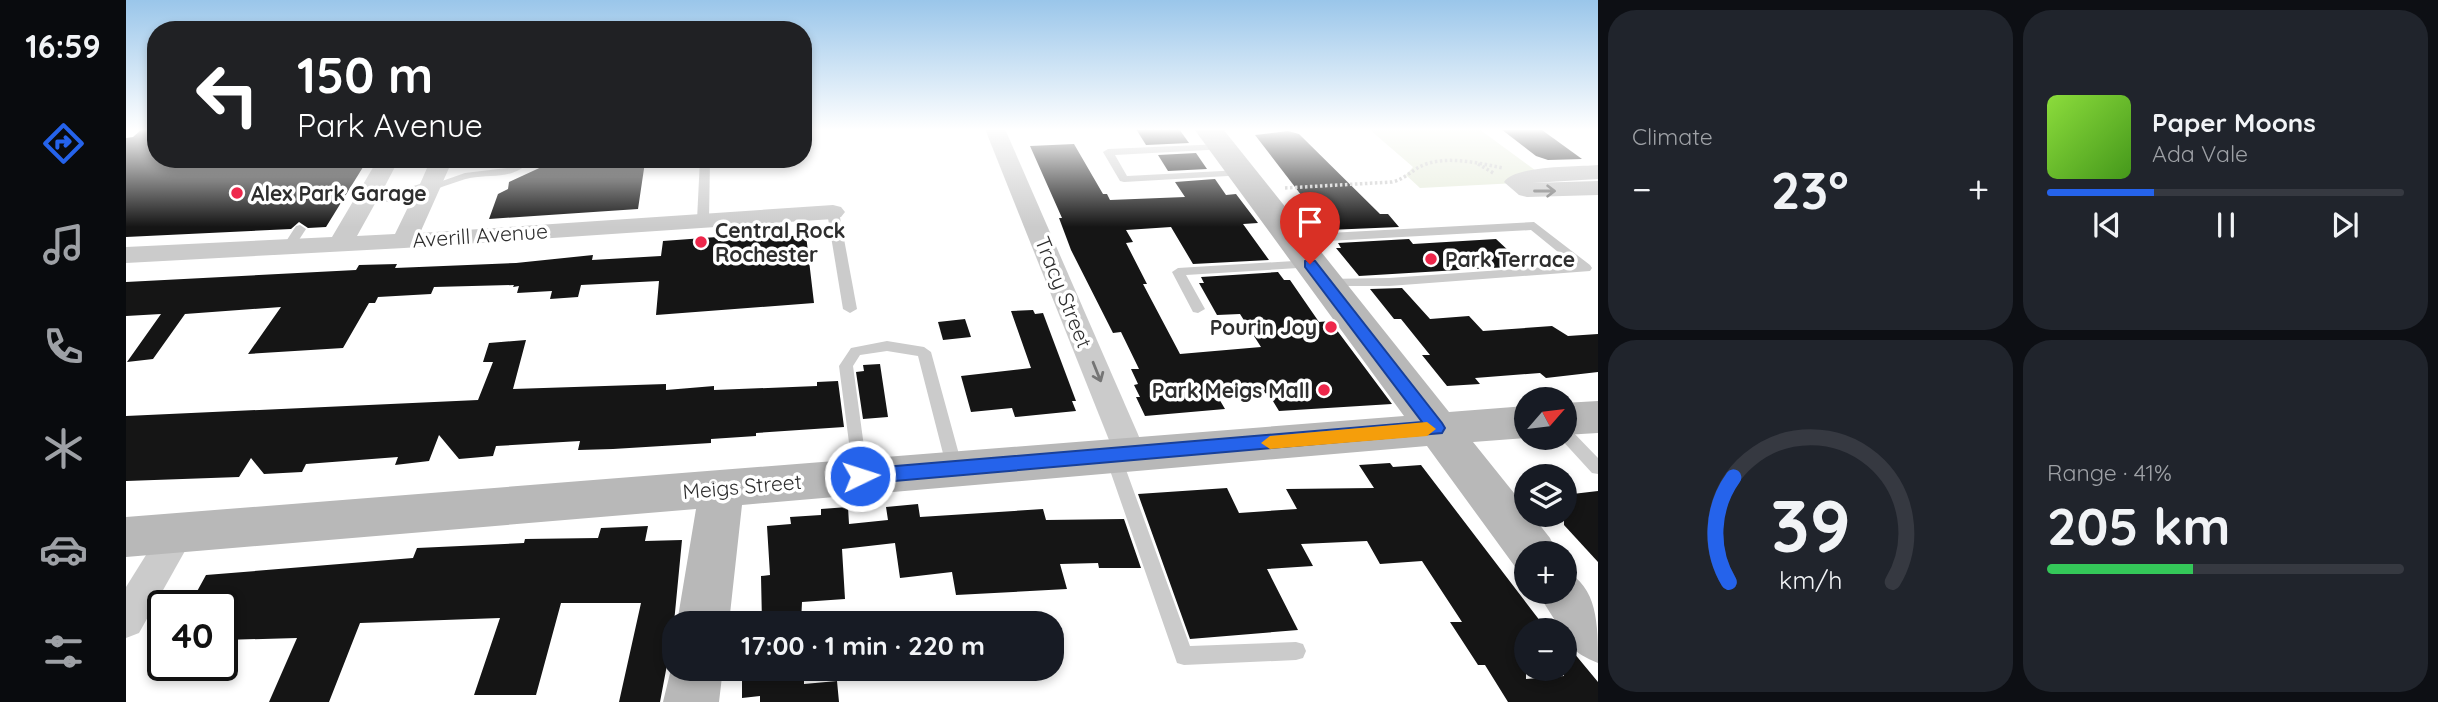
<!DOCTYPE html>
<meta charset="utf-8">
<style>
body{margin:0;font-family:Quicksand,sans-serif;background:#20242c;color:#f1f3f6;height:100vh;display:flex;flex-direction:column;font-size:26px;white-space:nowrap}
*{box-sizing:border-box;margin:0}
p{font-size:23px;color:#9ea1a6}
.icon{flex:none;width:38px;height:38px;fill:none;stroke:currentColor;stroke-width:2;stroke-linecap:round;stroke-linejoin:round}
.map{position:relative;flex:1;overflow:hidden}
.sheet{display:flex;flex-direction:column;gap:10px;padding:10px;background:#0d0f14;width:840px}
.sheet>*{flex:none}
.hud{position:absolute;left:21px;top:21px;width:665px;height:147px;border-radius:28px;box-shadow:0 4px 10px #0003;background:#202124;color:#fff;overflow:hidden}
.needle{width:46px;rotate:62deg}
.controls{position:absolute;left:1388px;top:387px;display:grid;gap:14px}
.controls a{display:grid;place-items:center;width:63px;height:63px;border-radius:50%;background:#171b24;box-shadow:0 4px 10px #0003;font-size:35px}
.speed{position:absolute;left:21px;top:590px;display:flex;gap:14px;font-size:35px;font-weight:700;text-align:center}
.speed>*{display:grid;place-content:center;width:91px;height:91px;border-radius:50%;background:#171b24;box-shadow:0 4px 10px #0003;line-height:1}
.speed .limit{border:4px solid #111;border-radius:10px;background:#fff;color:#111}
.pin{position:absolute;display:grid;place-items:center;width:60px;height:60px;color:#fff;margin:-72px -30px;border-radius:50% 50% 50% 0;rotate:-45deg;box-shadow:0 0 7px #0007}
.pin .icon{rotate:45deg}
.me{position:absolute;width:77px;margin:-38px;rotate:86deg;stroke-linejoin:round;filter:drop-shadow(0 0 5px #0008)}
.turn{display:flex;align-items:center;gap:24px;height:147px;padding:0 35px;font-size:32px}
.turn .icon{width:91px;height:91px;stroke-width:2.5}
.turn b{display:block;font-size:49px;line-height:60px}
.big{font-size:52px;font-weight:800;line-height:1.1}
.sheet .widget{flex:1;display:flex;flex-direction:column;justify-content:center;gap:10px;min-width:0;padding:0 24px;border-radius:28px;background:#20242c}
.sheet .dial{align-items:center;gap:0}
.dial svg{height:182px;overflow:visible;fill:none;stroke:#363941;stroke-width:7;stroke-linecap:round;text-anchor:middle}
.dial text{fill:#f1f3f6;stroke:none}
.song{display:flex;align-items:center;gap:21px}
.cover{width:84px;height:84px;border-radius:10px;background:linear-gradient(135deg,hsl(90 70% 55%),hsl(100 70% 35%))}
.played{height:7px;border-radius:4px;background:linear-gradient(90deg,#2563eb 30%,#363941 30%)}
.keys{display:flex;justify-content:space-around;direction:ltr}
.heat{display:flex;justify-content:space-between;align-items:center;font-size:38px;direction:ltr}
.charge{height:10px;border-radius:5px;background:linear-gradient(90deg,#34c759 41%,#363941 0)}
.sheet .tiles{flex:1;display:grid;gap:10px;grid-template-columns:repeat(2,1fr)}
.trip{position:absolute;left:536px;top:611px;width:402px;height:70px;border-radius:28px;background:#171b24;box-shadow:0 4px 10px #0003;font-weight:800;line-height:70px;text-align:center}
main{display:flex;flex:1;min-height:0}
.tabs{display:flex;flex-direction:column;width:126px;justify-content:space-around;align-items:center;background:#090b0e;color:#9ea1a6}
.tabs .icon{width:49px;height:49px}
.tabs .on{color:#2563eb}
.tabs b{font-size:32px;color:#f1f3f6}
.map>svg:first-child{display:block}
.green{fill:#e6ecdb}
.building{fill:#151515}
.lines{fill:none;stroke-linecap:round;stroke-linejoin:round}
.path{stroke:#cbcbcb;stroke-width:3.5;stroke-dasharray:2.5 2.5;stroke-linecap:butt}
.lane{fill:#cbcbcb;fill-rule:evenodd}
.street{fill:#cbcbcb;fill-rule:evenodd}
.secondary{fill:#b8b8b8;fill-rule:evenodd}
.oneway{stroke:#757575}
.route{fill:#2563eb;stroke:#184099;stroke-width:2}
.slow{fill:#f59e0b}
.poi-dot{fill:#ee274b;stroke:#fff;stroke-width:2.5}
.labels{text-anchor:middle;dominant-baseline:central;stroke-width:7;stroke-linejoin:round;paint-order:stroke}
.poi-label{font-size:21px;font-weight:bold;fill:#2e2e2e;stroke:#fff;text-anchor:start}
.street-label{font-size:21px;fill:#2e2e2e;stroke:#fff}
</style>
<main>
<nav class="tabs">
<b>16:59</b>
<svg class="icon on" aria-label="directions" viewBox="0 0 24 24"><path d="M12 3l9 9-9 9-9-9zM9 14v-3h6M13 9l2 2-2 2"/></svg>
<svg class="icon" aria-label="music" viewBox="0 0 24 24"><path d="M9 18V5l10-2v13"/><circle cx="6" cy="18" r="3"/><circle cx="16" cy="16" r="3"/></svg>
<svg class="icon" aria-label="phone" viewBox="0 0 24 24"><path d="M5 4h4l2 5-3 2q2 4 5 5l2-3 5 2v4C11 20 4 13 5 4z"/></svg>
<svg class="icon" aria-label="climate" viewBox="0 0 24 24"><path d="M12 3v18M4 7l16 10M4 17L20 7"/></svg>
<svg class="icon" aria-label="car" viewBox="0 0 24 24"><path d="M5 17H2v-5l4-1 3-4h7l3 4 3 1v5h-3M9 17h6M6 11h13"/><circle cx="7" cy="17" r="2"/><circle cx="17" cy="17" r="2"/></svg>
<svg class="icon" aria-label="filters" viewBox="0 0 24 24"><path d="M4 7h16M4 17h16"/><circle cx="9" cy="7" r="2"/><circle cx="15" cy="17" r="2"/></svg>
</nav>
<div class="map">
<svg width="1472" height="702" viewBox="0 0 1472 702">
<rect width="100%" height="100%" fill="#fff"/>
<!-- green -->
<polygon class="green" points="1243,129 1353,129 1417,176 1391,183 1294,188 1280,175 1287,167"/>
<!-- building -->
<g class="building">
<polygon points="1010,129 1053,129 1063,143 1020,145"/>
<polygon points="1375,129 1416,130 1456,159 1422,160 1410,156"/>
<polygon points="15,130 30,130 30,159 242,159 200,227 182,228 173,222 165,229 0,237 0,138 7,137"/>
<polygon points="1162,131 1173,134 1254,214 1262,214 1273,227 1202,230 1129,135"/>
<polygon points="948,144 977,194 981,194 984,200 1059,197 1049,182 1089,179 1100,195 1110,194 1132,223 1117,224 1143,260 1067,264 1045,227 1000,230 1007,242 1000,243 1021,284 1017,284 1054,354 1135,347 1114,314 1091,315 1073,283 1078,283 1075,277 1152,272 1158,280 1164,280 1193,322 1204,321 1266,404 1153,411 1142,393 1092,397 1099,409 1019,416 1010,397 1014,397 1008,385 1012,384 1005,369 1013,369 995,332 987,333 945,250 933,218 936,218 904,146"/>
<polygon points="1070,153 1081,169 1042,171 1032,155"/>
<polygon points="433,159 519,162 512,209 363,219 372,194 382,189 383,182 422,164 433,163"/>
<polygon points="680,235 688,303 530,315 533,281 455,285 452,297 424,299 426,291 391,293 393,286 387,287 388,285 308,287 305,294 252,297 249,303 243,303 217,348 122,354 155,307 59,314 27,359 1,362 35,314 0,316 0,282 230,270 233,265 271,264 269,268 390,263 467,255 466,260 535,256 537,241 591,237 592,241"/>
<polygon points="1283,239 1287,244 1370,239 1399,266 1233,276 1210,248 1215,248 1212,243"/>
<polygon points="1276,288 1304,319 1343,316 1357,331 1426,326 1442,336 1472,334 1472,372 1420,378 1414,373 1349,378 1354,384 1321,386 1296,355 1304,355 1275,319 1268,319 1244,289"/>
<polygon points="907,310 909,314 917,313 950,401 946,401 950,411 889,417 886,408 845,412 835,376 905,368 885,311"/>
<polygon points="839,319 845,337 817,340 812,322"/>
<polygon points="400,340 387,389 540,384 540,390 588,386 588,390 691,386 691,382 712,381 718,427 630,433 630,436 585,439 585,443 487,449 452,450 454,441 370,446 367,456 333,459 313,435 303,461 269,465 272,457 180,464 176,472 138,474 125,458 113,477 0,481 0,416 352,400 367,362 357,362 363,343"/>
<polygon points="754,364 762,417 737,419 730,372 738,371 737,365"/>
<polygon points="1264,463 1267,467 1295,465 1421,630 1400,630 1400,679 1438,676 1438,641 1472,682 1472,702 1382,702 1359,665 1352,665 1324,622 1336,622 1296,561 1254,564 1241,541 1175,544 1187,566 1141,569 1172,630 1064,639 1012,494 1101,488 1113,513 1171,509 1160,489 1248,488 1233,465"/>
<polygon points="1472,491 1472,562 1438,525 1438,495"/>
<polygon points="792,504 794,517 917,509 920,520 998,519 1015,568 973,568 972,563 934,564 941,589 830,595 826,572 774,578 769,543 716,549 719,599 676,602 675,623 636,623 635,576 644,575 641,526 665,524 664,517 695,515 695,509 722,507 723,524 762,520 760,507"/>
<polygon points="522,526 519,541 556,540 547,633 534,702 493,702 515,603 435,603 410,695 348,695 374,618 234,623 203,702 143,702 171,638 96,640 96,606 63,606 80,575 287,558 291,548 398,543 399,539 472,538 475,528"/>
<polygon points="634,668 678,668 678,684 711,681 713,702 634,702 634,696 616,698 616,678 634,677"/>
</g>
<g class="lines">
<!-- path -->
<g class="path">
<polyline points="1352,164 1369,174"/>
<path d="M1159,188l107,-6c14,-3 20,-13 34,-18 24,-8 52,-1 77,4"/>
</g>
<!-- lane -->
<g class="lane">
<polygon points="1096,144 1101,147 1100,149 989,155 1001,176 1115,170 1120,173 1119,175 998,182 994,181 977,152 982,149"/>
<path d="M394,159h11c-15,21 -38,15 -61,19 -14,3 -28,10 -42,13l-6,-3 43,-15 42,-5z"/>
<polygon points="574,159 584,159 583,220 577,224 571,220"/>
<polygon points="707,209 713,212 731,309 724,313 717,309 701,212"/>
<polygon points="1408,222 1464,265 1466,268 1464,271 1263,286 1203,286 1197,282 1198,279 1263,278 1448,265 1405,230 1165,243 1159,239 1165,235"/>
<polygon points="174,225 180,229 167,249 163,250 159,249 157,246 170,226"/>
<polygon points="1184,260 1190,264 1188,267 1060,275 1079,309 1072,313 1067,312 1046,272 1052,268"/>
<polygon points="761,341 798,347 805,352 837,469 835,474 829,475 823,474 821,469 792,356 761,351 734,355 727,366 742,476 740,481 734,483 728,481 713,366 725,348"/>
<polygon points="1438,426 1443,428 1472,458 1472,474 1466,473 1434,438 1438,438"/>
<polygon points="987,450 993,452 995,456 1064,646 1170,642 1177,644 1180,651 1177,658 1170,660 1058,665 1051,663 979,456 981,452"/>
</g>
<!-- street -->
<g class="street">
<polygon points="859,129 879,129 1021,455 1016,464 1005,467 994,464 989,455"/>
<path d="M252,159h21l-14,27 15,4 20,-6 11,-25h22l-33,74 413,-28 8,2 4,5 -4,5 -8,2 -429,29 -278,15v-16l206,-10zM251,200l16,3 18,-2 -16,33 -38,2z"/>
<path d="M1472,165v14l-66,4 66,-2v14l-71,2 -8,-2 -15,-13c12,-17 73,-15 94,-17z"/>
<polygon points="52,518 64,523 69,533 13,633 0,638 0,587 40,523"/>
</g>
<!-- secondary -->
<g class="secondary">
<polygon points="1068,129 1097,129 1323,412 1400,406 1401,438 1347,442 1400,508 1400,514 1405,514 1424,538 1431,553 1400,553 1400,572 1390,568 1301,446 616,505 603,623 551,623 570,509 0,557 0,517 1278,416"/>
<polygon points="1472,401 1472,433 1438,435 1438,403"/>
<path d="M1438,570c34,17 34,54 34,93 -15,-6 -32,-15 -34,-33h-3l-24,-38h27z"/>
<polygon points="548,657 548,668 597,668 593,702 537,702"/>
</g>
</g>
<!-- one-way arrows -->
<defs><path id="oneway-shaft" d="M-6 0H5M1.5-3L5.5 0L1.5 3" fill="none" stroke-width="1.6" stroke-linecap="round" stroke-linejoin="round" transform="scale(1.75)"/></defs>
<g class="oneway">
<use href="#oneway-shaft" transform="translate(1419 191)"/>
<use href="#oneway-shaft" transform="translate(971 372) rotate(68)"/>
</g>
<!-- sky -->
<linearGradient id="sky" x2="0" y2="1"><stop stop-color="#9ac6ea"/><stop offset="0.57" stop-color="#fff"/><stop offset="1" stop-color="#fff" stop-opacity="0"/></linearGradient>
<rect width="1472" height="227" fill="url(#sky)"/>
<!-- route -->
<polygon class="route" points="1184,260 1189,261 1316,423 1319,428 1316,433 734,484 725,476 734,469 1296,422 1179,267 1179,261"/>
<!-- slow -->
<polygon class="slow" points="1301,422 1310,429 1301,436 1144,449 1135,443 1144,436"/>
<!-- markers -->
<g class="poi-dot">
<circle cx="111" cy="193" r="7"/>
<circle cx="575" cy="242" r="7"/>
<circle cx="1305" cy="259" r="7"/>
<circle cx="1205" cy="327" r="7"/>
<circle cx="1198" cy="390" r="7"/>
</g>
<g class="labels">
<!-- poi labels -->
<g class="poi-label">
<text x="125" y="193">Alex Park Garage</text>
<text x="589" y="230">Central Rock<tspan x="589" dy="24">Rochester</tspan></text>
<text x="1319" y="259">Park Terrace</text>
<text x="1191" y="327" text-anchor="end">Pourin Joy</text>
<text x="1184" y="390" text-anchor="end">Park Meigs Mall</text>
</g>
<!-- street labels -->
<g class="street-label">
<text transform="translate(354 235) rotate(-4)">Averill Avenue</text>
<text transform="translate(938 292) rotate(68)">Tracy Street</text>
<text transform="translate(616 486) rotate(-5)">Meigs Street</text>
</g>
</g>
</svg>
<div class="controls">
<a><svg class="needle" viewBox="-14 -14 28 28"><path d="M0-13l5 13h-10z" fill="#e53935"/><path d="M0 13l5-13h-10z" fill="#9ea1a6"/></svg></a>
<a><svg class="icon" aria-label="layers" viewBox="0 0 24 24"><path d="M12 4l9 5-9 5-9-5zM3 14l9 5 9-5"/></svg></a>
<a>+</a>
<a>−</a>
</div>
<div class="speed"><div class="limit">40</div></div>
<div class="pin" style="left:1184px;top:264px;background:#d93025"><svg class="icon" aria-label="arrive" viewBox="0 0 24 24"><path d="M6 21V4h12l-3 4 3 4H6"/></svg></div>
<svg class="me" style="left:734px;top:476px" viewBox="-20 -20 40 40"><circle r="17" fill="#2563eb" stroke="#fff" stroke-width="3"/><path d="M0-11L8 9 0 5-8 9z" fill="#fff"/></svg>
<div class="trip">17:00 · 1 min · 220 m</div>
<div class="hud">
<div class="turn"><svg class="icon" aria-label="left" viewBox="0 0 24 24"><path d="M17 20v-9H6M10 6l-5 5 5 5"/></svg><div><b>150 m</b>Park Avenue</div></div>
</div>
</div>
<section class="sheet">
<div class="tiles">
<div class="widget"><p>Climate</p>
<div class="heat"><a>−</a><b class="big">23°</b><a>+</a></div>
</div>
<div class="widget">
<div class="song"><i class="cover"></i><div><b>Paper Moons</b><p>Ada Vale</p></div></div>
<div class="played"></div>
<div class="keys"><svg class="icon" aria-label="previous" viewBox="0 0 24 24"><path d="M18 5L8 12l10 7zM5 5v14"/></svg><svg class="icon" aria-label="pause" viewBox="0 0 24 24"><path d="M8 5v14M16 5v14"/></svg><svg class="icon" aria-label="next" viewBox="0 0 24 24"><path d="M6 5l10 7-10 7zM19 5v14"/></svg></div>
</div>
<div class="widget dial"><svg viewBox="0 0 100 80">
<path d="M14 69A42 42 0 1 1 86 69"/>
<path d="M14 69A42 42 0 0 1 16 23" stroke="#2563eb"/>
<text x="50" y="56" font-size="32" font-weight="700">39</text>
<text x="50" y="72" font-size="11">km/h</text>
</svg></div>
<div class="widget"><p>Range · 41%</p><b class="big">205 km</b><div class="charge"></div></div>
</div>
</section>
</main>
